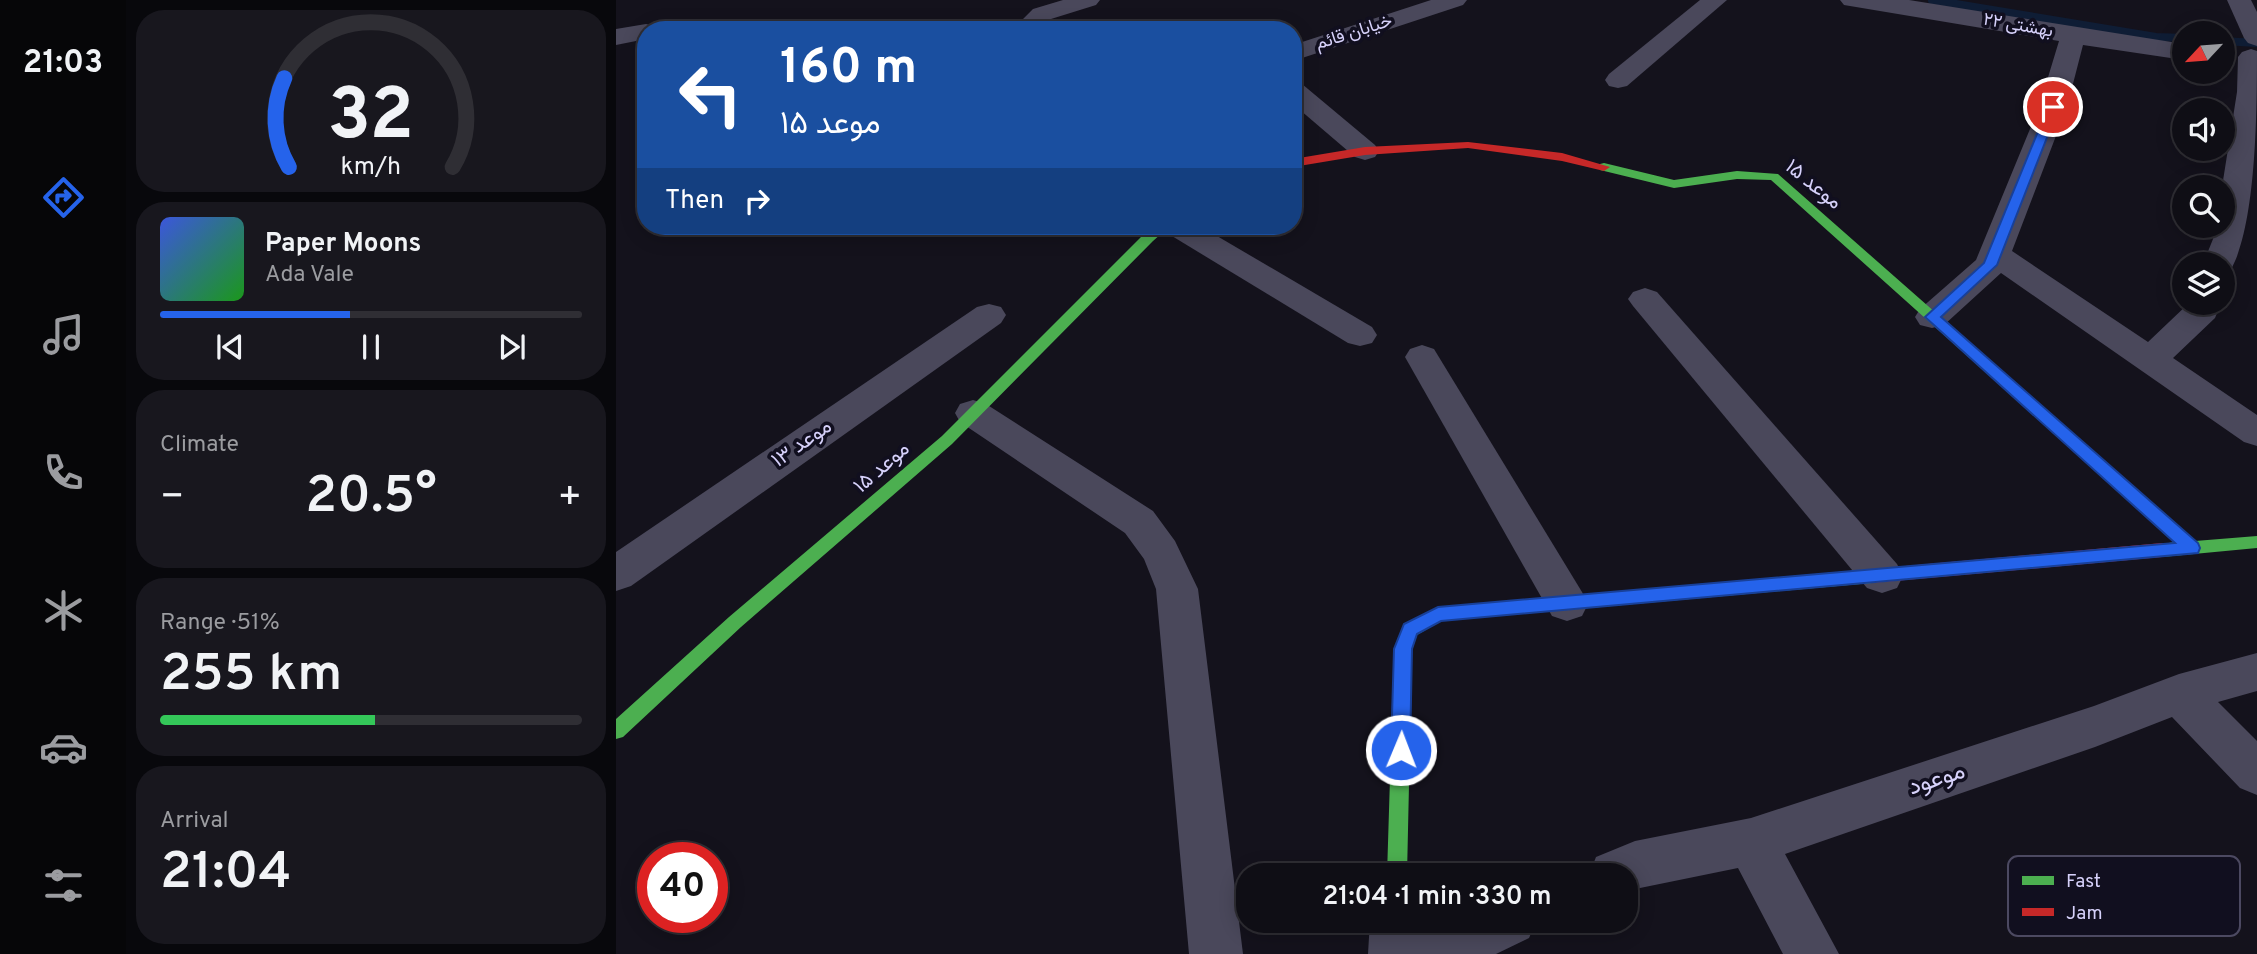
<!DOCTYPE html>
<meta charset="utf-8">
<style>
body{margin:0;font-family:Overpass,Vazirmatn,sans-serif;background:#18171e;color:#f1f3f6;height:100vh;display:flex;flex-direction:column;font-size:26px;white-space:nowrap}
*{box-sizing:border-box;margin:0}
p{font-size:23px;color:#9b9ca0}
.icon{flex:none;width:38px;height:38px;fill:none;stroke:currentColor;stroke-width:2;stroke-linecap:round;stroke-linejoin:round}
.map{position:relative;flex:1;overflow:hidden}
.sheet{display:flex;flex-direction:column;gap:10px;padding:10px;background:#08080c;width:490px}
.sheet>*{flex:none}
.banner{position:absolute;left:21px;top:21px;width:665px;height:214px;border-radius:28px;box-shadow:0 4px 18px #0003,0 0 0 2px #2f2e34;background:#1a4fa0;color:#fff;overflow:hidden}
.needle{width:46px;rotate:244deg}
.buttons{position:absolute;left:1556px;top:21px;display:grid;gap:14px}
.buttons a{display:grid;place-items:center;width:63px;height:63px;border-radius:50%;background:#0f0e15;box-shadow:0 4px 18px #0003,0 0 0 2px #2f2e34;font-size:35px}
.speed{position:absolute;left:21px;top:842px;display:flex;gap:14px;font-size:35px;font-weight:700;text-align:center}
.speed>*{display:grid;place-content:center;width:91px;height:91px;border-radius:50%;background:#0f0e15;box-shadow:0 4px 18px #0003,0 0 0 2px #2f2e34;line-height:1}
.speed .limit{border:10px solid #d22;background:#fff;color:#111}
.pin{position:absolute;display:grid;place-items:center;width:60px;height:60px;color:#fff;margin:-30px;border:4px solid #fff;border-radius:50%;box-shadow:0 2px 7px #0007}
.me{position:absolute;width:77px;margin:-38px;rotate:1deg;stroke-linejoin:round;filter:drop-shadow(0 0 5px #0008)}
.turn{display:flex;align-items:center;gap:24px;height:147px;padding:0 28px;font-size:32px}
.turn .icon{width:91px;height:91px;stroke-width:2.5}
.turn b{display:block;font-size:49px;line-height:60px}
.then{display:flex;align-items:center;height:66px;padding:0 28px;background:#0003;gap:14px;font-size:26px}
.big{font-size:52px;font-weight:600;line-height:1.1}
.sheet .tile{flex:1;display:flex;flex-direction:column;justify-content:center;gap:10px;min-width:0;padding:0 24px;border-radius:28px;background:#18171e}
.sheet .dial{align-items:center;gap:0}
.dial svg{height:182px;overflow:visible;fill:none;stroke:#2f2e34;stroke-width:7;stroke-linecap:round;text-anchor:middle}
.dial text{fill:#f1f3f6;stroke:none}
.song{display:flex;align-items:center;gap:21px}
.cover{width:84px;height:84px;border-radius:10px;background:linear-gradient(135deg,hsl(230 70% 55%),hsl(120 70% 35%))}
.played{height:7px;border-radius:4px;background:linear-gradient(90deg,#2563eb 45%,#2f2e34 45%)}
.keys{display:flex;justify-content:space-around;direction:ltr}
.heat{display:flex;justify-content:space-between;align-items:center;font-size:38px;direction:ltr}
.charge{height:10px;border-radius:5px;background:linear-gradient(90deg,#34c759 51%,#2f2e34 0)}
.trip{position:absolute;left:620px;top:863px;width:402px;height:70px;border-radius:28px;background:#0f0e15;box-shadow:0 4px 18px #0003,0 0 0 2px #2f2e34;font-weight:600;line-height:70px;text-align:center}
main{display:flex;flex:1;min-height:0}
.dock{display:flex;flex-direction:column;width:126px;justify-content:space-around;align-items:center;background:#060608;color:#9b9ca0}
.dock .icon{width:49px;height:49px}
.dock .selected{color:#2563eb}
.dock b{font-size:32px;color:#f1f3f6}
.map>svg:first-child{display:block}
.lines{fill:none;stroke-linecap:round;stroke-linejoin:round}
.stream{stroke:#0f1d35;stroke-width:8}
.street{fill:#4a485b;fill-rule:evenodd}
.fast{fill:#4caf50;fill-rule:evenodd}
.jam{fill:#c62828;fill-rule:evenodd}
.route{fill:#2563eb;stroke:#184099;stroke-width:2}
.labels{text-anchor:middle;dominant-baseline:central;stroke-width:7;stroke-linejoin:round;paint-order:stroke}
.far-street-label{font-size:18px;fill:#d6d1fa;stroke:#110f1f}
.street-label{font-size:21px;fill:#d6d1fa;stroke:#110f1f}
.near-street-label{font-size:24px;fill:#d6d1fa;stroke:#110f1f}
.key{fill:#110f1f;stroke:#4c4961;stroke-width:2}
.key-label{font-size:19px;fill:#d6d1fa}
</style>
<main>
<nav class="dock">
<b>21:03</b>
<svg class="icon selected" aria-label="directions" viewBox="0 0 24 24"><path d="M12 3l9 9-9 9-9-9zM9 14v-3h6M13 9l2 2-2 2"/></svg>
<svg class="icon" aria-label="music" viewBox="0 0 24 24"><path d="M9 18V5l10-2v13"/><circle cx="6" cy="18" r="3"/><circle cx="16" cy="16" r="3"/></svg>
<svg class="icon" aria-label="phone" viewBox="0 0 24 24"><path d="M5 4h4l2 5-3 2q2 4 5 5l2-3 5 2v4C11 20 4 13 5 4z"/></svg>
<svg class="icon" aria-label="climate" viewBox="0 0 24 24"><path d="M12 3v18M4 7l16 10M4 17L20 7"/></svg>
<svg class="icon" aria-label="car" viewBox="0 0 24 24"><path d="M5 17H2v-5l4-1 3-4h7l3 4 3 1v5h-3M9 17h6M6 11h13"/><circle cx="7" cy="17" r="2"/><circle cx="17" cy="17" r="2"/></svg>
<svg class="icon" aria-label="filters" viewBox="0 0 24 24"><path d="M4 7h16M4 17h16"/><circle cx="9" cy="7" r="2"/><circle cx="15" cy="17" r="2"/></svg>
</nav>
<section class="sheet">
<div class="tile dial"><svg viewBox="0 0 100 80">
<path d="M14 69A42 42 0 1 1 86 69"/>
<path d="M14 69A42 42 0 0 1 12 30" stroke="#2563eb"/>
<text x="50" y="56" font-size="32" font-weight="700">32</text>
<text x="50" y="72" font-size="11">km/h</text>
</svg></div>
<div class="tile">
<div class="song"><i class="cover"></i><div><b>Paper Moons</b><p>Ada Vale</p></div></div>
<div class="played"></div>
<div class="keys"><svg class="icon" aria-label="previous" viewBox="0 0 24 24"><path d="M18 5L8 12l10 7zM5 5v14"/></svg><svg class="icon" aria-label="pause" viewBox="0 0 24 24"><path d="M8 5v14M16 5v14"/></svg><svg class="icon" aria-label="next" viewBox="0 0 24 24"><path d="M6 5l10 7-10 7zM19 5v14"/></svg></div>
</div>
<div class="tile"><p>Climate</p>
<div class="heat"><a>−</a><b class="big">20.5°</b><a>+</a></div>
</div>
<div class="tile"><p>Range · 51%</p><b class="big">255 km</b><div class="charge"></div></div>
<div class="tile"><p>Arrival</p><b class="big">21:04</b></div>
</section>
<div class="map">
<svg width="1641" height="954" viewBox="0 0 1641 954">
<rect width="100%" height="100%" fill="#14121c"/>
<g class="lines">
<!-- stream -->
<g class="stream">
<polyline points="1316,0 1540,37 1568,38"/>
<polyline points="1606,41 1641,43"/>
</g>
<!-- street -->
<g class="street">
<polygon points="447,0 484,0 480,5 435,19 430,23 432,30 407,30 405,21 417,9"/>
<polygon points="815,0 851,0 847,5 677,61 677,45"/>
<polygon points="1084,0 1111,0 1011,86 1002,88 993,86 989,80 993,74"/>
<polygon points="1224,0 1293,0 1568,44 1568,60 1467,45 1451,107 1396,251 1532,342 1573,303 1605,303 1599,318 1557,358 1641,415 1641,446 1628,442 1385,273 1328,325 1316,328 1304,325 1299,317 1304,309 1360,260 1423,107 1443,41 1228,5"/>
<polygon points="1611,0 1635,0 1641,12 1641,46 1632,43 1628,38"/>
<polygon points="598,20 607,22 610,27 608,30 578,30 581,25"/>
<polygon points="30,24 39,26 42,30 30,30 30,39 0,45 0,29"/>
<path d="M1635,49l6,2c0,55 0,175 -27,220l-8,2v-9h-19l10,-25 2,-13h7v-39l15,-95 1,-35 4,-5z"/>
<polygon points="677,82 686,84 759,145 763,151 759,157 749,160 739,157 677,104"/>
<polygon points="547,226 584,226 756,327 761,335 756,343 744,346 732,343 551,233"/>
<polygon points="1029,288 1041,292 1281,564 1287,576 1281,588 1266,593 1251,588 1017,306 1012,299 1017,292"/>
<polygon points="373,304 385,307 390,315 385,323 15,586 0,591 0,552 361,307"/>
<polygon points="806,345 818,349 966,592 972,604 966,616 951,621 936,616 789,357 794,349"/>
<polygon points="357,400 370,404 537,511 559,541 582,589 627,954 573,954 540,589 528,559 509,533 344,422 339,413 344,404"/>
<polygon points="1641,653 1641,691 1602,702 1641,741 1641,795 1624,788 1556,717 1479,747 1169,854 1223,954 1167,954 1122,868 1024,888 1010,895 1010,875 973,875 980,857 1019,841 1135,818 1478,706 1563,674"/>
<polygon points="754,920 806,920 806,933 834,920 921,920 913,938 880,954 752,954"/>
</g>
<!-- fast -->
<g class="fast">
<polygon points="988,163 1058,180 1121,171 1162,174 1579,541 1641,536 1641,548 1546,557 1540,555 1538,550 1540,545 1559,542 1155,180 1121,179 1058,188 984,170 984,164"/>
<polygon points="540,226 554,226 537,241 336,444 125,627 7,737 0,739 0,719 113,617 326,436 527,235"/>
<polygon points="1256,569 1262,571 1264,576 1262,581 1256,583 825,621 801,635 796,649 791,875 771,875 778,649 788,625 822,607"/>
</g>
<!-- jam -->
<g class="jam">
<polygon points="852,142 946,153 994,167 988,171 946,161 852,148 749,155 677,167 677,159 749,147"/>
<polygon points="1546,543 1552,545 1554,550 1552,555 1546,557 1256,583 1250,581 1248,576 1250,571 1256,569"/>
</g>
</g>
<!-- route -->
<polygon class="route" points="1437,104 1443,107 1381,265 1325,317 1582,543 1584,548 1582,553 825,621 801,634 796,649 794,750 792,756 785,758 778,756 775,750 778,649 788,624 822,607 1559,543 1309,317 1368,263 1432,107"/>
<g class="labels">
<!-- far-street labels -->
<g class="far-street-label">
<text transform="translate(1402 26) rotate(10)">بهشتی ۲۲</text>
<text transform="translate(738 33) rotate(-18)">خیابان قائم</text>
</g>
<!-- street labels -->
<g class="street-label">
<text transform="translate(1197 185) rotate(39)">موعد ۱۵</text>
<text transform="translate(186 444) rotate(-35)">موعد ۱۳</text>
<text transform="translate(266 468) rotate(-41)">موعد ۱۵</text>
</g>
<!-- near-street labels -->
<g class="near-street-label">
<text transform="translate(1321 780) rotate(-18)">موعود</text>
</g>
</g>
<!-- legend -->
<rect x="1392" y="856" width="232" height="80" rx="10" class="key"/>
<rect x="1406" y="876" width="32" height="9" fill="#4caf50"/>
<rect x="1406" y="908" width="32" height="8" fill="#c62828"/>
<g class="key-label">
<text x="1450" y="887">Fast</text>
<text x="1450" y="919">Jam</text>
</g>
</svg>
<div class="buttons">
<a><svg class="needle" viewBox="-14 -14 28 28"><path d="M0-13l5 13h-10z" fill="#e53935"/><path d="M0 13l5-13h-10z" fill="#9b9ca0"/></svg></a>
<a><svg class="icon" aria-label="sound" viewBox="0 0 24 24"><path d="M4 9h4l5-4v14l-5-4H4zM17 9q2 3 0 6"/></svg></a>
<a><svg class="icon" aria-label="search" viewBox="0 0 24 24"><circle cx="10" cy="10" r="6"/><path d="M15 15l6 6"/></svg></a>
<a><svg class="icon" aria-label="layers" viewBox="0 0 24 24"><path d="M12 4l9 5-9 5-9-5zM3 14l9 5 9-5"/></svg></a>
</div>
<div class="speed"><div class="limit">40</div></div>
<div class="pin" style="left:1437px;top:107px;background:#d93025"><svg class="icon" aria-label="arrive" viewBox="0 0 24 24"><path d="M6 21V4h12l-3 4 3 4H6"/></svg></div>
<svg class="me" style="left:785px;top:750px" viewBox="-20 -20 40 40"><circle r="17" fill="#2563eb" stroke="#fff" stroke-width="3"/><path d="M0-11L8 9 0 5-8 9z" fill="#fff"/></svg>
<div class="trip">21:04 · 1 min · 330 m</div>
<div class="banner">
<div class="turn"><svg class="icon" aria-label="left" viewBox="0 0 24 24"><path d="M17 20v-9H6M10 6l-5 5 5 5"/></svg><div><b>160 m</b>موعد ۱۵</div></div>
<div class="then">Then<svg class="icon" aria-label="right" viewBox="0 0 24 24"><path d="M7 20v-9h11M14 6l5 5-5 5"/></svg></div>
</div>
</div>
</main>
